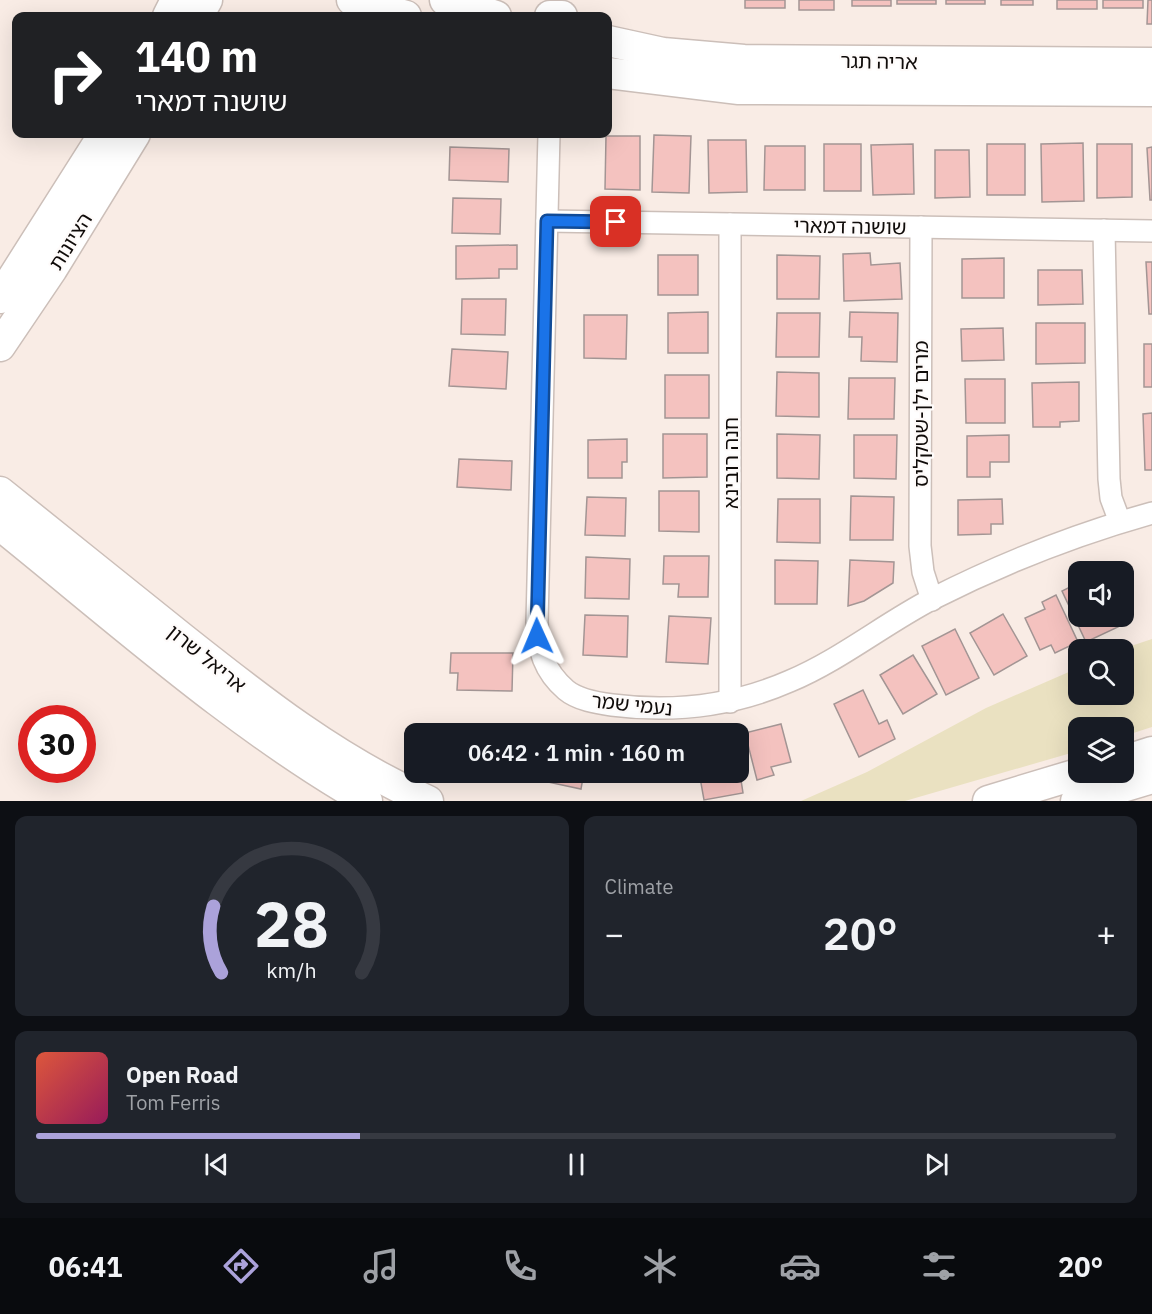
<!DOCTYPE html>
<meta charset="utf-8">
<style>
body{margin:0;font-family:"IBM Plex Sans","Noto Sans Hebrew",sans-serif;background:#20242c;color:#f1f3f6;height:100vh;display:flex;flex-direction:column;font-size:22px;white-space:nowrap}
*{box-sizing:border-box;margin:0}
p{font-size:20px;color:#9ea1a6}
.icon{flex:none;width:33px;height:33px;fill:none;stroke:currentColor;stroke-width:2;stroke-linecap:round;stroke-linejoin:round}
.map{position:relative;height:801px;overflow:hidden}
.details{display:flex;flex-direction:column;gap:15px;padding:15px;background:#0d0f14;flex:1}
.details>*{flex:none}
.top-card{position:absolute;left:12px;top:12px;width:600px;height:126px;border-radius:12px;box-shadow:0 6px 24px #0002;background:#202124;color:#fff;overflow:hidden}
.controls{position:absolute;left:1068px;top:561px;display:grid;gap:12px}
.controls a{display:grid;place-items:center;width:66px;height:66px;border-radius:12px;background:#171b24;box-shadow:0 6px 24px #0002;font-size:30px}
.speed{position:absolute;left:18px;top:705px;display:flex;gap:12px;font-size:30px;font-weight:700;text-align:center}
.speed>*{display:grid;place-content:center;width:78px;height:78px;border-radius:50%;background:#171b24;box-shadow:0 6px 24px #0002;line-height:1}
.speed .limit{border:9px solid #d22;background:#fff;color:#111}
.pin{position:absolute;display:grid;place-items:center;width:51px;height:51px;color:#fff;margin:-26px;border-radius:12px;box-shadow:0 3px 9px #0006}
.me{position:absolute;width:66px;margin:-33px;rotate:359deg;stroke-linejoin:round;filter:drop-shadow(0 0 4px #0008)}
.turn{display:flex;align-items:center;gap:21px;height:126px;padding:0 24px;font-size:27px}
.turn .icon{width:78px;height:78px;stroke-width:2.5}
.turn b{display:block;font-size:42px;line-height:51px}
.big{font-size:45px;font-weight:600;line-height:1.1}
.details .widget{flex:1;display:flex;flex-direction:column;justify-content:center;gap:9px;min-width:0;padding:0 21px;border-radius:12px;background:#20242c}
.details .dial{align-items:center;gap:0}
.dial svg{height:156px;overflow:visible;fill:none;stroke:#363941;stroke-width:7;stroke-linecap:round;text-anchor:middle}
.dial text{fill:#f1f3f6;stroke:none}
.song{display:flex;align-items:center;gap:18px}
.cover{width:72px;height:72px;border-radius:9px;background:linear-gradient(135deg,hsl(10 70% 55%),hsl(330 70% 35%))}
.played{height:6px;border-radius:3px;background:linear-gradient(90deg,#aba2da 30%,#363941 30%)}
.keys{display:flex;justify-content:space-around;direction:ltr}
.heat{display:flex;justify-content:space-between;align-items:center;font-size:33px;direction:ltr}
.details .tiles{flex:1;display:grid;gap:15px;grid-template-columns:1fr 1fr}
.widget:last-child{grid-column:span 2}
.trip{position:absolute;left:404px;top:723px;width:345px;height:60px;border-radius:12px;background:#171b24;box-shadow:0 6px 24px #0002;font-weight:600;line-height:60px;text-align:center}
.tab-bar{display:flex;height:96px;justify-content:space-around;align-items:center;background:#090b0e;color:#9ea1a6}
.tab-bar .icon{width:42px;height:42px}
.tab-bar .active{color:#aba2da}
.tab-bar b{font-size:27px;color:#f1f3f6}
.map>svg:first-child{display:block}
.green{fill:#eae1c1}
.building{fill:#f4c2bf;stroke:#a39594;stroke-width:1.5}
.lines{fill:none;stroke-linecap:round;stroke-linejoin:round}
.street-casing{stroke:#ccbfb9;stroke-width:24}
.secondary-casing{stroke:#ccbfb9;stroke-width:33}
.street{stroke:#fff;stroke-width:21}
.secondary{stroke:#fff;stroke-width:30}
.route-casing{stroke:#114b97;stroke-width:15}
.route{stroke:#1a73e8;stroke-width:10}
.labels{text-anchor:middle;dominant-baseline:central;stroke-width:4.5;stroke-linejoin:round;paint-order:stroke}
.street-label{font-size:20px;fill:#0f0b09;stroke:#fefbfa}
</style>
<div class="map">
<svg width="1152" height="801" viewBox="0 0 1152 801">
<rect width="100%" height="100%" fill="#f9ece5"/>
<!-- green -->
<polygon class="green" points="1152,639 1152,727 1124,736 1124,728 1078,728 1078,751 905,801 801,801 867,772 986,708 1078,668 1078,694 1124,694 1122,649"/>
<!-- building -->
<g class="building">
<rect x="745" y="0" width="40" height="8"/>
<rect x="799" y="0" width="35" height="10"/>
<rect x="852" y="0" width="39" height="6"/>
<rect x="897" y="0" width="39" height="4"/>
<rect x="946" y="0" width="39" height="4"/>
<rect x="1001" y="0" width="32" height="5"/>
<rect x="1057" y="0" width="40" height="9"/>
<rect x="1103" y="0" width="40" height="8"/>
<polygon points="1148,0 1152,0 1152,24 1147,24"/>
<polygon points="654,135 691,136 689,193 652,192"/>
<polygon points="606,136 640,136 640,190 605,189"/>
<polygon points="708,140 746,140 747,192 709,193"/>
<polygon points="1083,143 1084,201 1042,202 1041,144"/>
<rect x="824" y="144" width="37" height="47"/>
<polygon points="913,144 914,194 873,195 871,145"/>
<rect x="987" y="144" width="38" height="51"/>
<polygon points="1097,144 1132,144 1132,197 1097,198"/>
<polygon points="765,146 805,146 805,190 764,190"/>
<polygon points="450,147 509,149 508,182 449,180"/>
<polygon points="1152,147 1152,200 1150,200 1147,148"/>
<polygon points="935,150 969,150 970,197 935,198"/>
<polygon points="453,198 501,199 500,234 452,233"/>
<polygon points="517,245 517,269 499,269 499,278 456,279 456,246"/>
<polygon points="870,253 871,265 900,263 902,299 844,301 843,254"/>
<rect x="658" y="255" width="40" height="40"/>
<polygon points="777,255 820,256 819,299 777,299"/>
<polygon points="1004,258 1004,298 962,298 962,259"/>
<polygon points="1146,262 1152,262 1152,314 1149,314"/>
<polygon points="1038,270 1082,270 1083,304 1038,305"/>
<polygon points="462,299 506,299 505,335 461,334"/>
<polygon points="708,312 708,353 668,353 668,313"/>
<polygon points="850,312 898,313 897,362 861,361 862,337 849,337"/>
<polygon points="777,313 820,313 819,357 776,357"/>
<polygon points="584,315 627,315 626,359 584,358"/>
<polygon points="1036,323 1085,323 1085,363 1036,364"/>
<polygon points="1003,328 1004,360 962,361 961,329"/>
<rect x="1144" y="344" width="8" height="43"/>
<polygon points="452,349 508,352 506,389 449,386"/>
<polygon points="777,372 819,373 819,417 776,416"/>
<rect x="665" y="375" width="44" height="43"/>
<polygon points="849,378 895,378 894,419 848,419"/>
<polygon points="965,379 1005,379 1005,423 966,423"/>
<polygon points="1079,382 1079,421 1060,422 1060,427 1033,427 1032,383"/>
<polygon points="1152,413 1152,470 1145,470 1143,414"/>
<polygon points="663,434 707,434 707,477 663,478"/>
<polygon points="777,434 820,435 819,479 777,478"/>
<polygon points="854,435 897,435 896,479 854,478"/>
<polygon points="1009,435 1009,462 990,462 990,477 967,477 967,436"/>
<polygon points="627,439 627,462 622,462 622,478 588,478 588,440"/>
<polygon points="459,459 512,461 511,490 457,487"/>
<polygon points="659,491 699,491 699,532 659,531"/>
<polygon points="851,496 894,497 893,540 850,540"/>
<polygon points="587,497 626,498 625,536 585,535"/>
<polygon points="778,499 820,499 820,543 777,542"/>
<polygon points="1002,499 1003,524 991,524 991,534 958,535 958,500"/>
<polygon points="664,556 709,556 708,597 678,597 679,584 663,584"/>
<polygon points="586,557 630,559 629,599 585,598"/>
<polygon points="775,560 818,561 817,604 775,604"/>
<polygon points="850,560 894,562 893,583 864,601 848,606"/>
<polygon points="1078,583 1078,616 1113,616 1118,627 1086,642 1062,591"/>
<polygon points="1056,595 1078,642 1055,653 1051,645 1040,650 1025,618 1045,609 1042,602"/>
<polygon points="1003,614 1027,656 994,675 970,633"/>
<polygon points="585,615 628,616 627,657 583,655"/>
<polygon points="669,616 711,618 708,664 666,662"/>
<polygon points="955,629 979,678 946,695 922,646"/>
<polygon points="451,653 513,653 512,691 457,690 458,673 450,673"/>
<polygon points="913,655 937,694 903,714 880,675"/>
<polygon points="863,690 879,724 887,720 895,739 859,757 834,704"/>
<polygon points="781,724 791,762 771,767 774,775 757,780 745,733"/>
<polygon points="554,725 593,733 593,734 553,734"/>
<polygon points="738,761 743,793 704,800 699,772 738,772"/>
<polygon points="544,772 584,772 581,789 543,781"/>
</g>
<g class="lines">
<!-- street casing -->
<g class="street-casing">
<g id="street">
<path d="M549,134l-12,488c1,28 7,49 29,68 12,10 31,13 46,15 62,8 121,1 178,-24 50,-21 94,-57 142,-82 69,-35 145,-65 220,-86"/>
<polyline points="547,221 1152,231"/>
<polyline points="921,227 920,546 923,572 932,600"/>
<polyline points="1104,230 1109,479 1111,498 1120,522"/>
<polyline points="730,702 730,224"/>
</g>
</g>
<!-- secondary casing -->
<g class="secondary-casing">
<g id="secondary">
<polyline points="352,0 406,16"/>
<polyline points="445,0 496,16"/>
<polyline points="168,16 176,0"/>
<polyline points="198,16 207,0"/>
<polyline points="550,16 562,16"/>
<polyline points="608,41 663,53 744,60 1152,63"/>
<polyline points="608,73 739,89 1152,91"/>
<polyline points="0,298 104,134"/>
<polyline points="0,346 52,269 135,134"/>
<path d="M0,492c61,49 121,97 182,146 78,62 154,122 246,163"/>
<path d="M0,525c117,94 237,202 367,276"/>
<polyline points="1124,761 1152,752"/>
<polyline points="988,801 1084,772"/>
<polyline points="1076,801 1152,778"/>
</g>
</g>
<!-- street -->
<use href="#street" class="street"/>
<!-- secondary -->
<use href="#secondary" class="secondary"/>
</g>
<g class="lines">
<!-- route casing -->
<g class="route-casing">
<polyline id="route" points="537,636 547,221 616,222"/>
</g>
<!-- route -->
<use href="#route" class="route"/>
</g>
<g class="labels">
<!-- street labels -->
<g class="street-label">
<text transform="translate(879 61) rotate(1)">אריה תגר</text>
<text transform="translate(850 226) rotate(1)">שושנה דמארי</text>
<text transform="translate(70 241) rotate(-58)">הציונות</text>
<text transform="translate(920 414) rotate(-90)">מרים ילן-שטקליס</text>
<text transform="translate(730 463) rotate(-90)">חנה רובינא</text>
<text transform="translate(207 658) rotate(39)">אריאל שרון</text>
<text transform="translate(632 704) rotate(6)">נעמי שמר</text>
</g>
</g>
</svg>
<div class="controls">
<a><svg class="icon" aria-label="sound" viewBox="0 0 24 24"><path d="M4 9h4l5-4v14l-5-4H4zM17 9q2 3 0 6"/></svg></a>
<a><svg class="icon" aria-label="search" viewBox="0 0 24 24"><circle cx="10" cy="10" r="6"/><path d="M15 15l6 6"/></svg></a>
<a><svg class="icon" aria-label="layers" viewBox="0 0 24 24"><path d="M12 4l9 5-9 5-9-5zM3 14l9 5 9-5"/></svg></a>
</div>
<div class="speed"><div class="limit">30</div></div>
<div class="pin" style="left:616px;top:222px;background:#d93025"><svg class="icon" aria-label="arrive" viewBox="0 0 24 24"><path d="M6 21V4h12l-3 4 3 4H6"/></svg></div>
<svg class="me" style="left:537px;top:636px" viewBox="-20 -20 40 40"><path d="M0-17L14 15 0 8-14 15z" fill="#1a73e8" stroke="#fff" stroke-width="4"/></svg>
<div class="trip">06:42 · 1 min · 160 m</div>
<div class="top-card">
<div class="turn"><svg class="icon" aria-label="right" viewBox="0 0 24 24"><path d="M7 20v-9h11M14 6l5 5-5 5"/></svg><div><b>140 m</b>שושנה דמארי</div></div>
</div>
</div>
<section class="details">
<div class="tiles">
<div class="widget dial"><svg viewBox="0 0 100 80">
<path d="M14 69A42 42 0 1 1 86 69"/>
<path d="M14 69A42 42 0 0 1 10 35" stroke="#aba2da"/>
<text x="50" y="56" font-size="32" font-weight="700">28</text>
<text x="50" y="72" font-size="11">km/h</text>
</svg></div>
<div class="widget"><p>Climate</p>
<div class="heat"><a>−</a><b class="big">20°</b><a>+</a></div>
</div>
<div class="widget">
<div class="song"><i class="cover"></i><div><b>Open Road</b><p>Tom Ferris</p></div></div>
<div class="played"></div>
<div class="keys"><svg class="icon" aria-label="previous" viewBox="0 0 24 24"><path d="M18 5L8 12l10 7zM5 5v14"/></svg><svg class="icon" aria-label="pause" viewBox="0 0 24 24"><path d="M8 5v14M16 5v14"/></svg><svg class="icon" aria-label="next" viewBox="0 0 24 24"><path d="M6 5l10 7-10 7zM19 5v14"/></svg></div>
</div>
</div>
</section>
<nav class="tab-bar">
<b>06:41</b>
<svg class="icon active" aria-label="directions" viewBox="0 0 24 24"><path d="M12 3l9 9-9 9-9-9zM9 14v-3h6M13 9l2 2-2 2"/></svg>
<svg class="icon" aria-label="music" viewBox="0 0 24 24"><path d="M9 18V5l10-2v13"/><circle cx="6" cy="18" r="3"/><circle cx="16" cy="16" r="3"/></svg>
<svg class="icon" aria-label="phone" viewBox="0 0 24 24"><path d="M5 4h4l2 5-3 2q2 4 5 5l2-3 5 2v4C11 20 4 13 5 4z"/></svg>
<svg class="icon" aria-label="climate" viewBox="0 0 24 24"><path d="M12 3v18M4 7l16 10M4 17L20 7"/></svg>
<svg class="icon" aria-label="car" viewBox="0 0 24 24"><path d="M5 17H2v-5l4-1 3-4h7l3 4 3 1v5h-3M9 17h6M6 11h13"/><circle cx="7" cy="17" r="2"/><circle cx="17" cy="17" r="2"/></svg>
<svg class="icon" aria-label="filters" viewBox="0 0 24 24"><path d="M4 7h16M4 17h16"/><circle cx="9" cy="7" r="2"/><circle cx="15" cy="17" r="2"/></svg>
<b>20°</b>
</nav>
